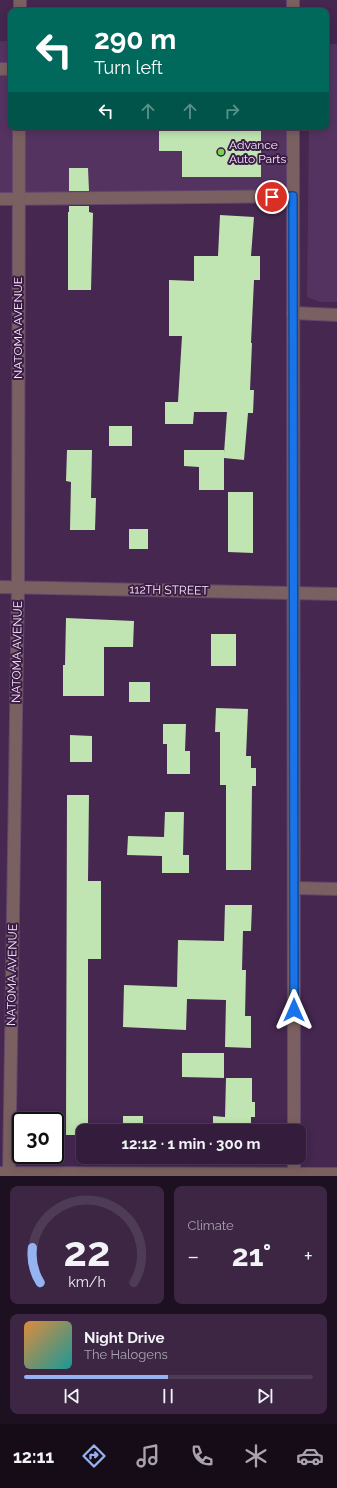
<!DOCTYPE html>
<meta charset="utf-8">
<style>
body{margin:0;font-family:Raleway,sans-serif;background:#3c2643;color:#f1f3f6;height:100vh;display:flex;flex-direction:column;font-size:15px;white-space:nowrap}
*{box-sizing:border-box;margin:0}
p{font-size:13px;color:#a9a2af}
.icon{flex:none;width:22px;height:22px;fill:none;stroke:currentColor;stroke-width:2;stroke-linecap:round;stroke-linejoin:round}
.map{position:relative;height:1176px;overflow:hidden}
.details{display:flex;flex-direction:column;gap:10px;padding:10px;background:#1d1021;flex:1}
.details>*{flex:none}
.top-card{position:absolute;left:8px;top:8px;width:321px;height:122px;border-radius:8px;box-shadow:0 2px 10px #0003,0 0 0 1px #4e3b56;background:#00695c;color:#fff;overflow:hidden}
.speed{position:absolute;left:12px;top:1112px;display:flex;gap:8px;font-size:20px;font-weight:700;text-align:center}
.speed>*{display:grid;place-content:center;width:52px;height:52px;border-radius:50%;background:#341d3c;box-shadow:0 2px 10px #0003,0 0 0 1px #4e3b56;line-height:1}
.speed .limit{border:2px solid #111;border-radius:6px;background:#fff;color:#111}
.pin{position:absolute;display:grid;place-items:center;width:34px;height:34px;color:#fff;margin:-17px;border:2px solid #fff;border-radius:50%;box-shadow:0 1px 4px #0007}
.me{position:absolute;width:44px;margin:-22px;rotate:0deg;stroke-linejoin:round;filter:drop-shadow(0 0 3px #0008)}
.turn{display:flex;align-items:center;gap:14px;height:84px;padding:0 20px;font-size:18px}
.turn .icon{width:52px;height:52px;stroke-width:2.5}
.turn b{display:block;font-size:28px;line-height:34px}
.lanes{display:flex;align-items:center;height:38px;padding:0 20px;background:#0003;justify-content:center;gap:20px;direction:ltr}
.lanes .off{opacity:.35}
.big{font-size:30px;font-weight:700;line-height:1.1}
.details .widget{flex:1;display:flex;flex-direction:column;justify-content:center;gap:6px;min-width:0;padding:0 14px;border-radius:8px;background:#3c2643}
.details .dial{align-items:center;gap:0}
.dial svg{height:104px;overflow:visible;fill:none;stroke:#4e3b56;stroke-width:7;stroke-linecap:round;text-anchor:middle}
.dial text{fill:#f1f3f6;stroke:none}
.song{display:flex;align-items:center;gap:12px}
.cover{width:48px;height:48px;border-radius:6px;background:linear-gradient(135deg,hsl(30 70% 55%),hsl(180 70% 35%))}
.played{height:4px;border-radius:2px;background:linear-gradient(90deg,#95b2f1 50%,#4e3b56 50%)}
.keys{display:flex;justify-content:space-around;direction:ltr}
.heat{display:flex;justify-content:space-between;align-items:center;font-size:22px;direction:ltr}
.details .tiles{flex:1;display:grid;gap:10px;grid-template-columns:1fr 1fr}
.widget:last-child{grid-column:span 2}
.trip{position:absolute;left:76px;top:1124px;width:230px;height:40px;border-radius:8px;background:#341d3c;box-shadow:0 2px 10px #0003,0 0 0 1px #4e3b56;font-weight:700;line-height:40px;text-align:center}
.tab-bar{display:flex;height:64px;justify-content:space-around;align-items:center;background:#150c18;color:#a9a2af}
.tab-bar .icon{width:28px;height:28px}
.tab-bar .active{color:#95b2f1}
.tab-bar b{font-size:18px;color:#f1f3f6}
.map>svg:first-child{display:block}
.built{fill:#543361}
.building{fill:#c1e5b2}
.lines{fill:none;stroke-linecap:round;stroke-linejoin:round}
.minor-casing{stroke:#62466c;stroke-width:14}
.minor{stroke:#7b6061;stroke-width:12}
.route-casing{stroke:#114b97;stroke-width:10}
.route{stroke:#1a73e8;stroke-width:7}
.poi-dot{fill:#7ed053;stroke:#3a1c45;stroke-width:1.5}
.labels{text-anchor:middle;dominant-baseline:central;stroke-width:4;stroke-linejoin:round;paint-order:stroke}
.poi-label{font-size:12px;fill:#f9eaff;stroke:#3a1c45;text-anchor:start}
.street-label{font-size:12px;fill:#f9eaff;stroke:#3a1c45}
</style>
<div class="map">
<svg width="337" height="1176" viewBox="0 0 337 1176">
<rect width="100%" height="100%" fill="#452750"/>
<!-- built -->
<g class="built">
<polygon points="0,41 11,41 11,127 286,127 288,197 0,199"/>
<polygon points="326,44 337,44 337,302 320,302 307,297 309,127 326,127"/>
</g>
<!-- building -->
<g class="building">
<polygon points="182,127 261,127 261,177 182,177 182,151 159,151 159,130 182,131"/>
<polygon points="69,168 88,168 89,191 69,191"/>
<polygon points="69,206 89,206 89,212 93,213 91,290 68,290 68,212 69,212"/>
<polygon points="220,215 254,217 251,256 260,256 260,280 254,280 251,343 252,343 250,390 254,390 253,413 248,413 244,460 224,458 224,490 199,490 199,467 184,466 184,450 224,450 224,453 227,412 194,412 193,424 165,424 165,402 178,402 182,336 169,336 169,280 194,281 194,256 218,256"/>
<rect x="109" y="426" width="23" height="20"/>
<polygon points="67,450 92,450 91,498 96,498 95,530 70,530 71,482 66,481"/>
<polygon points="228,492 253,492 253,553 228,552"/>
<rect x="129" y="529" width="19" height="20"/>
<polygon points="66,618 134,621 133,647 104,647 104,696 63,696 63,665 65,665"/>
<rect x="211" y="634" width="25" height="32"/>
<rect x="129" y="682" width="21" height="20"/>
<polygon points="216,708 248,709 246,756 251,756 251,768 256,768 256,786 252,786 251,870 226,870 226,785 220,785 220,732 215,732"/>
<polygon points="163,724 186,724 185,751 190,751 190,774 167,774 167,744 163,744"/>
<polygon points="70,735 92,736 92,762 70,762"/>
<polygon points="67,795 89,795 88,881 101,881 101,959 88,959 88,1131 83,1131 83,1135 66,1135"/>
<polygon points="165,812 184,812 183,855 189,855 189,873 162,873 162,856 127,855 128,836 164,837"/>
<polygon points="225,905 252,905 251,931 243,931 242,970 246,970 245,1016 251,1016 251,1048 225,1047 226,1000 187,999 186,1030 123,1027 124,985 177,987 178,940 224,941"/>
<polygon points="182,1053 224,1053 224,1078 182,1077"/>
<polygon points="226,1078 252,1078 252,1102 255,1102 255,1117 251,1117 251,1131 213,1131 213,1116 225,1117"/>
<rect x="123" y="1116" width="20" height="15"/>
</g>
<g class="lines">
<!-- minor casing -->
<g class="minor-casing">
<g id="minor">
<polyline points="293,0 293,11"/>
<polyline points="20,11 20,0"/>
<polyline points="0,69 11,69"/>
<polyline points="293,127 294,1131"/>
<polyline points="0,199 293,196"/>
<polyline points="293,313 337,315"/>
<polyline points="0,587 337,594"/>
<polyline points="294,888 337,889"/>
<polyline points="294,1157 294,1176"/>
<polyline points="0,1173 337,1174"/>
<polyline points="9,1176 18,587 19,127"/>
</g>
</g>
<!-- minor -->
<use href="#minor" class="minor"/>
</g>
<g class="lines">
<!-- route casing -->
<g class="route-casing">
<polyline id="route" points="272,197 293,196 294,1010"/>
</g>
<!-- route -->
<use href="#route" class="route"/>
</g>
<!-- markers -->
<circle class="poi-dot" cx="221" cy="152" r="4"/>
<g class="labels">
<!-- poi labels -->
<g class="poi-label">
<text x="229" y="145">Advance<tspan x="229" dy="14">Auto Parts</tspan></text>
</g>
<!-- street labels -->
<g class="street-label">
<text transform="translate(18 328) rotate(-90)">NATOMA AVENUE</text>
<text transform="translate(169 590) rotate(1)">112TH STREET</text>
<text transform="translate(17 652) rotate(-89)">NATOMA AVENUE</text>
<text transform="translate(12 975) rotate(-89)">NATOMA AVENUE</text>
</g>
</g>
</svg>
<div class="speed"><div class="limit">30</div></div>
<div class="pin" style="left:272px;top:197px;background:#d93025"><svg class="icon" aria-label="arrive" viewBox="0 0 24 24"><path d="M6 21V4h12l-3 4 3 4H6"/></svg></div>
<svg class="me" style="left:294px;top:1010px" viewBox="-20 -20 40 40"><path d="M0-17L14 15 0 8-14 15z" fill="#1a73e8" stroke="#fff" stroke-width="4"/></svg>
<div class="trip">12:12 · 1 min · 300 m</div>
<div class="top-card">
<div class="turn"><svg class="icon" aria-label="left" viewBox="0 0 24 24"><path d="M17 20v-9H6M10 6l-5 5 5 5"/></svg><div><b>290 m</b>Turn left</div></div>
<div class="lanes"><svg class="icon" aria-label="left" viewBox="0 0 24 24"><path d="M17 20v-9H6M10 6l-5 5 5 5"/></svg><svg class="icon off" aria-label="ahead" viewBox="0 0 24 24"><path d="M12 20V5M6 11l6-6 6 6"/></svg><svg class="icon off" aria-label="ahead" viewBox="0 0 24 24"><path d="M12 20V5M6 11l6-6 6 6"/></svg><svg class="icon off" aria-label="right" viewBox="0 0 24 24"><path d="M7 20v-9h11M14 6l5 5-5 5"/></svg></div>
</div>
</div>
<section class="details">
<div class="tiles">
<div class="widget dial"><svg viewBox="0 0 100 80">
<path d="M14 69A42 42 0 1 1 86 69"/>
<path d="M14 69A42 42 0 0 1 8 42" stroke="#95b2f1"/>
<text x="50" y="56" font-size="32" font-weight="700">22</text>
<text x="50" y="72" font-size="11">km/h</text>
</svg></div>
<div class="widget"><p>Climate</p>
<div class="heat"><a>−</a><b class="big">21°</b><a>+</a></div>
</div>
<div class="widget">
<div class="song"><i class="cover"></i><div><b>Night Drive</b><p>The Halogens</p></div></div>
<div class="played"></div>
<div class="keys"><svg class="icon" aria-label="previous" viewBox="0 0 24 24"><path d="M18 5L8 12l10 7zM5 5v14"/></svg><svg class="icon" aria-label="pause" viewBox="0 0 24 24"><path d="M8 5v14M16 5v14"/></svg><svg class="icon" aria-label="next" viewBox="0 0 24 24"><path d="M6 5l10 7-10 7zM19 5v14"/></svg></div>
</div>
</div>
</section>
<nav class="tab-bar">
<b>12:11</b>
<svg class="icon active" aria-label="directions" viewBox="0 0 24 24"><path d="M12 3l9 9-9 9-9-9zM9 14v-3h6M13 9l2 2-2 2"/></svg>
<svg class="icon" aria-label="music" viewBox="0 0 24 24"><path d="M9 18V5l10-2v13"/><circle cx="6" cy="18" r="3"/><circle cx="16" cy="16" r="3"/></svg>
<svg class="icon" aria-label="phone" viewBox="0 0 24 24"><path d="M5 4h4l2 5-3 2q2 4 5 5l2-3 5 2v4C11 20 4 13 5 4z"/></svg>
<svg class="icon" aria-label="climate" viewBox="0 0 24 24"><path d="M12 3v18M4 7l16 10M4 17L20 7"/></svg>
<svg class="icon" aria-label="car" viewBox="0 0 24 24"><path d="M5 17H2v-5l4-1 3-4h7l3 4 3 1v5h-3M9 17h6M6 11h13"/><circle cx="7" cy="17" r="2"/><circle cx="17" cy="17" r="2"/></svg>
</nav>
